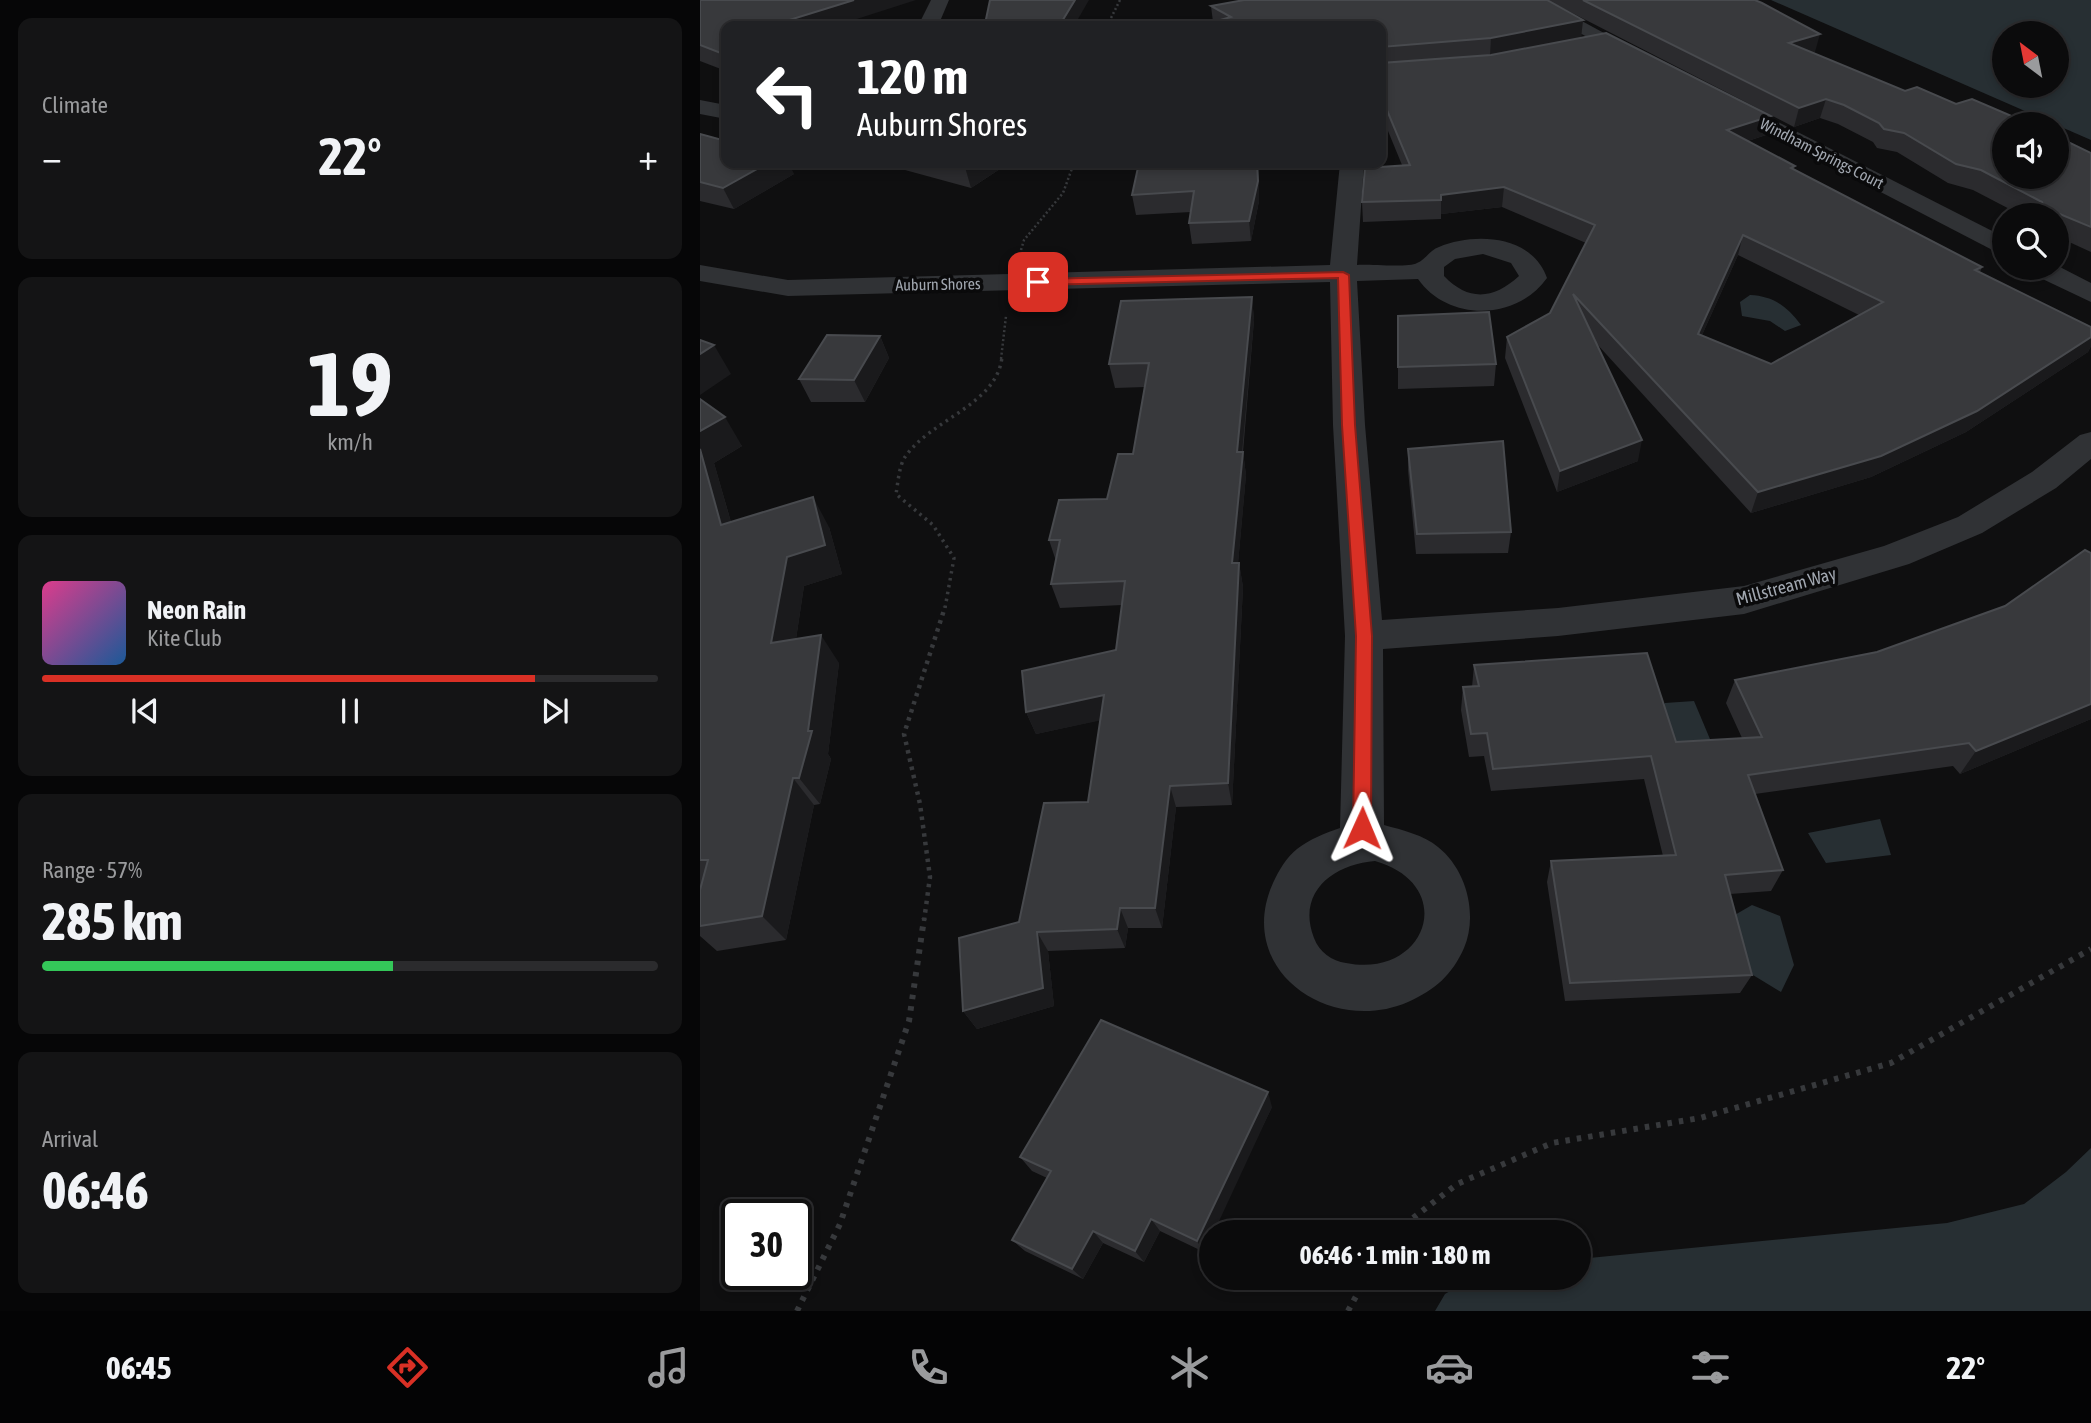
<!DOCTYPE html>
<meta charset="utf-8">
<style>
body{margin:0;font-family:"Asap Condensed",sans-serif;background:#141415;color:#f1f3f6;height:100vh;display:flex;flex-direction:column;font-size:26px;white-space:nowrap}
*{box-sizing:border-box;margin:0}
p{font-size:23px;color:#9a9b9d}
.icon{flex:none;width:38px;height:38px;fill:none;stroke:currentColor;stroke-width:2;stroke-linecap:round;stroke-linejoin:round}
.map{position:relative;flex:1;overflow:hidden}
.details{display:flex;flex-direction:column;gap:18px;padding:18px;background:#060607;width:700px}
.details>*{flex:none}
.top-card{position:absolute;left:21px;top:21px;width:665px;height:147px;border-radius:14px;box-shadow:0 4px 10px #0003,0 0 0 2px #2b2b2d;background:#202124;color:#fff;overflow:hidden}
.needle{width:46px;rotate:328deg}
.tools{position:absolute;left:1292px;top:21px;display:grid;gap:14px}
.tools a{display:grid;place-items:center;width:77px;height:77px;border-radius:50%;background:#0b0b0c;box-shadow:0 4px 10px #0003,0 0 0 2px #2b2b2d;font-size:35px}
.speed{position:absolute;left:21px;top:1199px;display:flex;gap:14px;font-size:35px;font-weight:700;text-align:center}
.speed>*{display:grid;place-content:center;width:91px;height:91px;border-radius:50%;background:#0b0b0c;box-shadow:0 4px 10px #0003,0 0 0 2px #2b2b2d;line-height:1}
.speed .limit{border:4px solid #111;border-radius:10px;background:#fff;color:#111}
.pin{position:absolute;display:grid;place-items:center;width:60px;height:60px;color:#fff;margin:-30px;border-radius:14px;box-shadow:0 4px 10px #0006}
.me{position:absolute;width:77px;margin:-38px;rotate:1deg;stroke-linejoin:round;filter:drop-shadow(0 0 5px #0008)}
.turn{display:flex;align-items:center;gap:24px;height:147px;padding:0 21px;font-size:32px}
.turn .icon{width:91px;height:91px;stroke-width:2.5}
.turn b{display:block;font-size:49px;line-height:60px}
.big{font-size:52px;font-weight:700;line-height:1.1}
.details .widget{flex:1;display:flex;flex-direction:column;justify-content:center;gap:10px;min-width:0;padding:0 24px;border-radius:14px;background:#141415}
.details .dial{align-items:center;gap:0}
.dial b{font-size:91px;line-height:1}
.song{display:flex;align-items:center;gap:21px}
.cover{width:84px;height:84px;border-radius:10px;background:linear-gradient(135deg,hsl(330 70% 55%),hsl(210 70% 35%))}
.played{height:7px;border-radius:4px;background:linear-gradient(90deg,#d93025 80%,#2b2b2d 80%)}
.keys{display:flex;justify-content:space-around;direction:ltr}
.heat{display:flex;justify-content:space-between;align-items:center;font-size:38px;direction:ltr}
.charge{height:10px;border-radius:5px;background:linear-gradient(90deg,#34c759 57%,#2b2b2d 0)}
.trip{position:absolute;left:499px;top:1220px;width:392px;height:70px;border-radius:35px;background:#0b0b0c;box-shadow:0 4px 10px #0003,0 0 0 2px #2b2b2d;font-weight:700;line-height:70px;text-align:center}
.dock{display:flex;height:112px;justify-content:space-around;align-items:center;background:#040405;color:#9a9b9d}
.dock .icon{width:49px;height:49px}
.dock .selected{color:#d93025}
.dock b{font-size:32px;color:#f1f3f6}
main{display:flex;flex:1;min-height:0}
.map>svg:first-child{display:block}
.water{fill:#272f33;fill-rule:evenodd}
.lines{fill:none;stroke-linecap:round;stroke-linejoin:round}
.path-far3{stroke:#37393c;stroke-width:2.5;stroke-dasharray:2 2.5;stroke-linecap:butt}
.path-far2{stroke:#37393c;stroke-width:3.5;stroke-dasharray:2.5 4.5;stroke-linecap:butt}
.path-far1{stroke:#37393c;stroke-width:4.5;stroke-dasharray:3.5 5;stroke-linecap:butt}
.path{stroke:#37393c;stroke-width:6;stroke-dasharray:4.5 7;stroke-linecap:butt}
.street{fill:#303235;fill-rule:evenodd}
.wall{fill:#2b2b2e;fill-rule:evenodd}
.shaded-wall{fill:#1a1a1c}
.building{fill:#38393c;stroke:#484a4e;stroke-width:2;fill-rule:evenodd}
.route{fill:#d93025;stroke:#8d1f18;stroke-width:2}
.labels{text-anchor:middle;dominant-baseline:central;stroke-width:7;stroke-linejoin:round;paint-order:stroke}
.far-street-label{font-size:16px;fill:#a1a7b0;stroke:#0a0a0b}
.street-label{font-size:18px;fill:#a1a7b0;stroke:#0a0a0b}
</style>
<main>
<section class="details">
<div class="widget"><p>Climate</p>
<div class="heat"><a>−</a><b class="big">22°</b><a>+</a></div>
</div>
<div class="widget dial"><b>19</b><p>km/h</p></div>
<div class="widget">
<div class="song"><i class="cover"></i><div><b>Neon Rain</b><p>Kite Club</p></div></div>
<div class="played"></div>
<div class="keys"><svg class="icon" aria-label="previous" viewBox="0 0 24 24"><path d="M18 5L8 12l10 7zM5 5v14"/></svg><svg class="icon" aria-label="pause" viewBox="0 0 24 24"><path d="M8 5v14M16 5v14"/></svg><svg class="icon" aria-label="next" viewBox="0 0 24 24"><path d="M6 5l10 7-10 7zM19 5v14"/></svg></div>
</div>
<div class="widget"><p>Range · 57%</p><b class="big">285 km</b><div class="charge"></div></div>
<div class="widget"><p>Arrival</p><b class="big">06:46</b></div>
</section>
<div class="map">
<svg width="1391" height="1311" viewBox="0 0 1391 1311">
<rect width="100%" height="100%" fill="#0f0f10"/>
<!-- water -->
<g class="water">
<path d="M1071,0h320v140zM1356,33v53h-52v-53z"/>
<path d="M1050,295c23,1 37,11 51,30l-16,6 -15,-10 -28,-5 -2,-14z"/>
<polygon points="994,701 1015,751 953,757 943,731 965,703"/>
<polygon points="1180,819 1191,855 1126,863 1108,833"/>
<polygon points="1052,905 1080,916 1094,965 1081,992 1048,972 1033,916"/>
<polygon points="1391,1148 1391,1311 735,1311 745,1294 772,1278 878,1278 879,1259 1247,1223 1324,1204 1366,1172"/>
</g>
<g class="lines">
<!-- path-far3 -->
<g class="path-far3">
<polyline points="407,26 420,0"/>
<polyline points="321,250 324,240 363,193 374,163"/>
<polyline points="301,359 306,316"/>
</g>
<!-- path-far2 -->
<path class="path-far2" d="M245,608l9,-50 -21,-33 -37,-31c2,-11 3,-28 9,-37 26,-38 92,-52 97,-100"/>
<!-- path-far1 -->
<polyline class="path-far1" points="224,921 230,877 220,804 204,734 245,607"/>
<!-- path -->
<g class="path">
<polyline points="695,1232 757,1184 852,1143 1000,1118 1191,1063 1391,949"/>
<polyline points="97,1311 140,1224 209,1021 224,919"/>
<polyline points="648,1311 666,1278"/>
</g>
<!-- street -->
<g class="street">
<polygon points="231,0 249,0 238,26 218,26"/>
<polygon points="819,0 843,0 952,59 942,65 935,63"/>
<polygon points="1023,94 1304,237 1304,256 1015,106 1012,101 1015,96"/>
<polygon points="0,100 26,105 26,119 0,114"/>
<path d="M640,163h24l-7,102c12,-1 52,3 60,-2 8,-3 13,-13 22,-16 36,-15 93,-12 108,31 -30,43 -99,44 -129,1l-61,2 8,144 17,195 176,-12 186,-22 140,-40 74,-29 74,-45 48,-37 11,-3v27l-35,29 -74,45 -73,31 -165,50 -186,22 -175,13 1,176c18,5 40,10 54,22 29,23 40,68 26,101 -12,27 -29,42 -56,54 -78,34 -174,-32 -135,-119 6,-13 13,-25 24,-34 13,-10 28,-16 43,-21l5,-192 -12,-211 -3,-143 -542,14 -88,-15v-16l88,15 542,-15zM783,254l28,9 8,13c-25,23 -50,26 -75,0v-9l11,-8zM675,861c84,24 52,118 -29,102 -14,-2 -27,-11 -32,-25 -18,-46 20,-74 61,-77z"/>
<polygon points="1356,265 1391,283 1391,302 1332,274 1329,268 1356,268"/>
</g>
</g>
<!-- wall -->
<g class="wall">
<polygon points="0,0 26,26 26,71 0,61"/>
<polygon points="847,0 1055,0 1115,52 1113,53 1205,91 1256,104 1391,153 1391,252 1356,236 1356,215 1321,215 1273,190 1248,183 1197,152 1177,148 1173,142 1138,124 1120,118 1094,127"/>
<path d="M511,6l372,14 -2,18 190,78 -5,19 -18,6 46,28 188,98 -2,5 111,55v19l-3,6 -122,80 -95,45 -120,36 -155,-170 42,118 -81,31 -52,-134 2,-21 43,-24 36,-70 -84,-36 -61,7v5l-78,3 -1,-20 40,-37 -21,-51v-88l-168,-4zM1038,255l121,60 -88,49 -69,-29z"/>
<polygon points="0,134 94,174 34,209 0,201"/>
<polygon points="203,163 309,163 271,188 205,170"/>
<polygon points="439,163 559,163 559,201 551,241 492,244 489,223 491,212 436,215 432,195"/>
<polygon points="552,297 554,320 543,452 546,475 538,563 539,563 543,587 532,805 476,807 462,928 428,928 425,948 348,951 354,1006 277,1029 263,1011 319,922 388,802 400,720 336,734 326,712 416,650 422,605 360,608 351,584 356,561 349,540 407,499 433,454 445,387 415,388 409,364"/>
<polygon points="698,316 796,364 794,386 698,389"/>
<polygon points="180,336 189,358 165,402 111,402 99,379"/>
<polygon points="0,399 42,446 14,463 31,522 129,527 142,574 104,586 96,639 139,663 128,754 131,759 120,804 114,805 86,940 17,951 0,936"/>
<polygon points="708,449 811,532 808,553 716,554 708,470"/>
<polygon points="774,665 976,742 1042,738 1026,703 1035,680 1391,719 1260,774 1253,766 1055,794 1083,870 1071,891 1030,894 1052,975 1040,993 865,1001 847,882 851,861 963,856 944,779 791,791 784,756 769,757 761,710 763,687 772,687"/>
<polygon points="572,1107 511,1232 511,1238 504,1252 460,1231 444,1262 403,1243 383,1279 325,1251 312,1240 347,1178 332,1171 320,1157"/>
</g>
<!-- shaded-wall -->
<g class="shaded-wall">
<polygon points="154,0 216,0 135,26 70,26"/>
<polygon points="375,0 389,0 374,26 362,26 361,23"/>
<polygon points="883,20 881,38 790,56 791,38"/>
<polygon points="1120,34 1115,52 1084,61 1089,43"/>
<polygon points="1126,99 1120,118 1094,127 1099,108"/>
<polygon points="1071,116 1066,135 1023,149 1027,130"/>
<polygon points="68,163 89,163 94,174 34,209 23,188"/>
<polygon points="271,163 309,163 271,188 265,167"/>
<polygon points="557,163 559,163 559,201 551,241 549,221"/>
<polygon points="804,187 802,207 741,214 741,195"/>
<polygon points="1043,235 1038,255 993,355 998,334"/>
<polygon points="552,297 554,320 540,475 543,452 546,475 536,587 532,563 537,452"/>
<polygon points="180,336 189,358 165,402 154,380"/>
<polygon points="1391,337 1391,346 1388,352 1266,432 1171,477 1051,513 1058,492"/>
<polygon points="14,345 31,374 0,395 0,354"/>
<polygon points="25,417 42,446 14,463 40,554 21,525 0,449 0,431"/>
<polygon points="942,440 938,461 857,492 860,471"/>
<polygon points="113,497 129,527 142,574 104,586 91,672 71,643 87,557"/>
<polygon points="539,563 543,587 532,805 528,783"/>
<polygon points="121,635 139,663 128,754 131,759 120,804 99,778 108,731"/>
<polygon points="404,695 412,718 336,734 326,712"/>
<polygon points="1391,704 1391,719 1260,774 1276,751"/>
<polygon points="93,778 114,805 86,940 62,916"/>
<polygon points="470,786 476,807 462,928 455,908"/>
<polygon points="420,908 428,928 425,948 417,929"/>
<polygon points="337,932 348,951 354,1006 277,1029 263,1011"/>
<polygon points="568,1092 572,1107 514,1232 511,1232 511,1238 504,1252 497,1241"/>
<polygon points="451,1219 460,1231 444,1262 435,1251"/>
<polygon points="393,1231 403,1243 383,1279 372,1269"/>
</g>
<!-- building -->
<g class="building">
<polygon points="0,0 154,0 70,26 26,26 26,55 0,45"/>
<polygon points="290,0 375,0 361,23 364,22 364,26 283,26 285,24"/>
<polygon points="544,0 847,0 883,20 791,38 681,47 681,26 499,26 531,17 511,6"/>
<polygon points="883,0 1055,0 1062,3 1120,34 1089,43 1205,91 1217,87 1256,104 1272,99 1330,124 1304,124 1304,177 1356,177 1356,136 1391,153 1391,227 1355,212 1345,211 1342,202 1281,170 1256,164 1204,133 1184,129 1179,123 1144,105 1126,99 1099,108"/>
<path d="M906,33l165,83 -44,14 68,36 -4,2 191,99 -7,3 116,57v10l-114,74 -96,45 -123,36 -185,-198 69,146 -82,31 -53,-134 43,-24 45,-88 -91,-38 -63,8v5l-79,2 3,-34 45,-3 -29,-69v-33l110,-8zM1043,235l140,67 -112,62 -73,-30z"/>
<polygon points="0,134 22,140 26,138 26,163 68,163 23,188 0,182"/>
<polygon points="248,163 271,163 265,167"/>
<polygon points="439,163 557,163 558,181 549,221 489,223 494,191 432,195"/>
<polygon points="552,297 537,452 543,452 532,563 539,563 528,783 470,786 455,908 420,908 417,929 337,932 343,988 263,1011 259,938 319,922 344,803 388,802 404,695 326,712 322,671 416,650 425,581 351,584 360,540 349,540 359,500 407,499 418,454 433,454 449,363 409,364 421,301"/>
<polygon points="789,312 796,364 698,367 698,316"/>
<polygon points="127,335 180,336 154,380 99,379"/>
<polygon points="0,340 14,345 0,354"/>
<polygon points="0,399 25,417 0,431"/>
<polygon points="803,441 811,532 717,534 708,449"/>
<polygon points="0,449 21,525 113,497 125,545 87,557 71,643 121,635 108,731 112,731 99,778 93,778 62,916 0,926 0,890 8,860 0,860"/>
<polygon points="1385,550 1391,553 1391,704 1276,751 1269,743 1048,775 1083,870 1025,875 1052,975 870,983 851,861 976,855 951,756 793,769 787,733 771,734 763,687 779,686 774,665 947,653 976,742 1062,737 1035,680 1177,652 1305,606"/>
<polygon points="401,1020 568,1092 497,1241 451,1219 435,1251 393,1231 372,1269 312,1240 351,1171 320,1157"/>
</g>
<!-- route -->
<polygon class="route" points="643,272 649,275 655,425 672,636 671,828 669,833 656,833 653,828 656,636 642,425 638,278 338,285 332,282 338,279"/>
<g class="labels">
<!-- far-street labels -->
<g class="far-street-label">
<text transform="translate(1122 153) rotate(27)">Windham Springs Court</text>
<text transform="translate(238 284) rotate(-1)">Auburn Shores</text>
</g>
<!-- street labels -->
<g class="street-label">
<text transform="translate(1086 586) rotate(-15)">Millstream Way</text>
</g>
</g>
</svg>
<div class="tools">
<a><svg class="needle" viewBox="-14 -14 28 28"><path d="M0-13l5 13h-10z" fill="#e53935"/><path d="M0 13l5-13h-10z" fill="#9a9b9d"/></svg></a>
<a><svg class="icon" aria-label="sound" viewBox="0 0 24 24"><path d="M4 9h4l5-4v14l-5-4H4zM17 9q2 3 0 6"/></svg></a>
<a><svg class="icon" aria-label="search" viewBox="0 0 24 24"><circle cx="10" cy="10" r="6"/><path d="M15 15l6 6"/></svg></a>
</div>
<div class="speed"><div class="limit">30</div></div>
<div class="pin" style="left:338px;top:282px;background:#d93025"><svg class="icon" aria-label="arrive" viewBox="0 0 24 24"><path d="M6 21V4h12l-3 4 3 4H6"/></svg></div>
<svg class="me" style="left:662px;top:828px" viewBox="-20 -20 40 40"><path d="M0-17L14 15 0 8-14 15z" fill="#d93025" stroke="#fff" stroke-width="4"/></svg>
<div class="trip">06:46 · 1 min · 180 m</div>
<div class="top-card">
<div class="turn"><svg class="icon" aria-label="left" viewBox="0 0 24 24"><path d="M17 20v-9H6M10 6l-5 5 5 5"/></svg><div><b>120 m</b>Auburn Shores</div></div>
</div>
</div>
</main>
<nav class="dock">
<b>06:45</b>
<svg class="icon selected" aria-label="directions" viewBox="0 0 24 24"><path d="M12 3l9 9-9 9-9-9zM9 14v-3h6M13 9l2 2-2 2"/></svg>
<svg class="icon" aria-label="music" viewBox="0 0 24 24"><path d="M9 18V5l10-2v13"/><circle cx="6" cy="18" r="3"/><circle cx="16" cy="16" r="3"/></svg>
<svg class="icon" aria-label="phone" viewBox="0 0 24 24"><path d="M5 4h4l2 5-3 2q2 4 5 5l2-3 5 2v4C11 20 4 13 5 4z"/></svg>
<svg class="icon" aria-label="climate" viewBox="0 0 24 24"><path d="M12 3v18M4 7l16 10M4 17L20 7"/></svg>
<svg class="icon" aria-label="car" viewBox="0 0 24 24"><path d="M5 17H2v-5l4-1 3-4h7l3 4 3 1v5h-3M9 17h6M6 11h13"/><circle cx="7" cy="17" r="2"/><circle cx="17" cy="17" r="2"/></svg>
<svg class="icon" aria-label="filters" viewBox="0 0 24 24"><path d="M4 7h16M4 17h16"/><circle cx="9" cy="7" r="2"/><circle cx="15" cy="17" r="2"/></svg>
<b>22°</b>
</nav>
